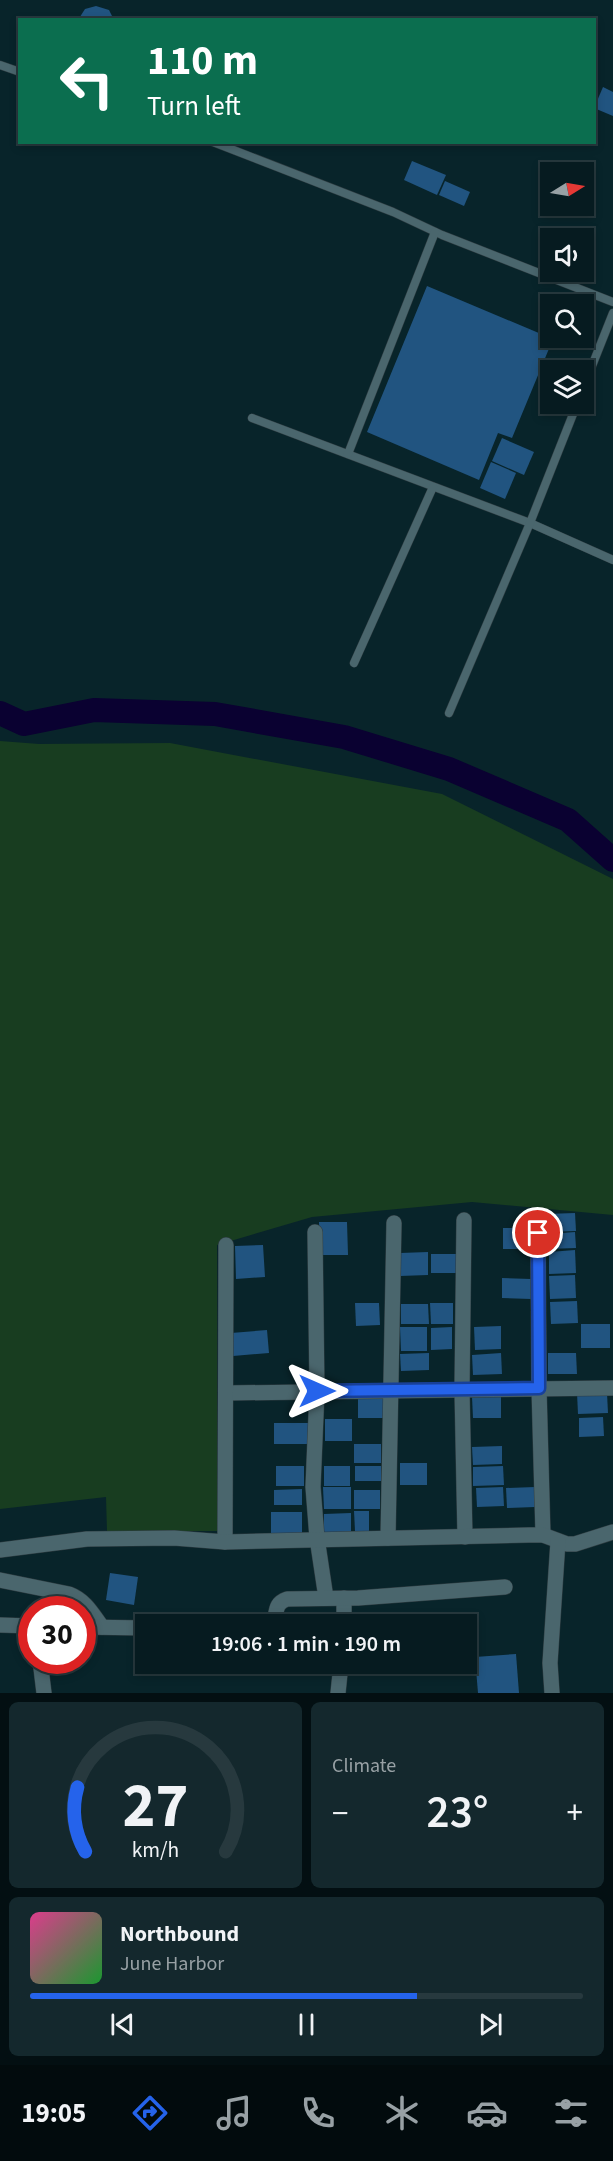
<!DOCTYPE html>
<meta charset="utf-8">
<style>
body{margin:0;font-family:"Source Sans 3",sans-serif;background:#14282d;color:#f1f3f6;height:100vh;display:flex;flex-direction:column;font-size:22px;white-space:nowrap}
*{box-sizing:border-box;margin:0}
p{font-size:20px;color:#98a1a5}
.icon{flex:none;width:33px;height:33px;fill:none;stroke:currentColor;stroke-width:2;stroke-linecap:round;stroke-linejoin:round}
.map{position:relative;height:1693px;overflow:hidden}
.drawer{display:flex;flex-direction:column;gap:9px;padding:9px;background:#030f12;flex:1}
.drawer>*{flex:none}
.top-card{position:absolute;left:18px;top:18px;width:578px;height:126px;border-radius:0px;box-shadow:0 3px 9px #0003,0 0 0 2px #27393e;background:#0b6e4f;color:#fff;overflow:hidden}
.needle{width:39px;rotate:79deg}
.controls{position:absolute;left:540px;top:162px;display:grid;gap:12px}
.controls a{display:grid;place-items:center;width:54px;height:54px;border-radius:0px;background:#061b20;box-shadow:0 3px 9px #0003,0 0 0 2px #27393e;font-size:30px}
.speed{position:absolute;left:18px;top:1596px;display:flex;gap:12px;font-size:30px;font-weight:700;text-align:center}
.speed>*{display:grid;place-content:center;width:78px;height:78px;border-radius:50%;background:#061b20;box-shadow:0 3px 9px #0003,0 0 0 2px #27393e;line-height:1}
.speed .limit{border:9px solid #d22;background:#fff;color:#111}
.pin{position:absolute;display:grid;place-items:center;width:51px;height:51px;color:#fff;margin:-26px;border:3px solid #fff;border-radius:50%;box-shadow:0 2px 6px #0007}
.me{position:absolute;width:66px;margin:-33px;rotate:90deg;stroke-linejoin:round;filter:drop-shadow(0 0 4px #0008)}
.turn{display:flex;align-items:center;gap:21px;height:126px;padding:0 30px;font-size:27px}
.turn .icon{width:78px;height:78px;stroke-width:2.5}
.turn b{display:block;font-size:42px;line-height:51px}
.big{font-size:45px;font-weight:600;line-height:1.1}
.drawer .card{flex:1;display:flex;flex-direction:column;justify-content:center;gap:9px;min-width:0;padding:0 21px;border-radius:9px;background:#14282d}
.drawer .dial{align-items:center;gap:0}
.dial svg{height:156px;overflow:visible;fill:none;stroke:#27393e;stroke-width:7;stroke-linecap:round;text-anchor:middle}
.dial text{fill:#f1f3f6;stroke:none}
.song{display:flex;align-items:center;gap:18px}
.cover{width:72px;height:72px;border-radius:9px;background:linear-gradient(135deg,hsl(330 70% 55%),hsl(130 70% 35%))}
.played{height:6px;border-radius:3px;background:linear-gradient(90deg,#2563eb 70%,#27393e 70%)}
.keys{display:flex;justify-content:space-around;direction:ltr}
.heat{display:flex;justify-content:space-between;align-items:center;font-size:33px;direction:ltr}
.drawer .tiles{flex:1;display:grid;gap:9px;grid-template-columns:1fr 1fr}
.card:last-child{grid-column:span 2}
.trip{position:absolute;left:135px;top:1614px;width:342px;height:60px;border-radius:0px;background:#061b20;box-shadow:0 3px 9px #0003,0 0 0 2px #27393e;font-weight:600;line-height:60px;text-align:center}
.tabs{display:flex;height:96px;justify-content:space-around;align-items:center;background:#020b0d;color:#98a1a5}
.tabs .icon{width:42px;height:42px}
.tabs .current{color:#2563eb}
.tabs b{font-size:27px;color:#f1f3f6}
.map>svg:first-child{display:block}
.green{fill:#183d20}
.lines{fill:none;stroke-linecap:round;stroke-linejoin:round}
.river{stroke:#0a0131;stroke-width:24}
.building{fill:#215480}
.service-casing{stroke:#2f3d42;stroke-width:9}
.minor-casing{stroke:#2f3d42;stroke-width:16}
.service{stroke:#4a666d;stroke-width:8}
.minor{stroke:#4a666d;stroke-width:15}
.route-casing{stroke:#184099;stroke-width:15}
.route{stroke:#2563eb;stroke-width:10}
</style>
<div class="map">
<svg width="613" height="1693" viewBox="0 0 613 1693">
<rect width="100%" height="100%" fill="#08242a"/>
<!-- green -->
<polygon class="green" points="0,741 39,744 170,743 442,794 613,879 613,1215 472,1202 312,1217 217,1245 217,1531 107,1531 106,1497 0,1509"/>
<g class="lines">
<!-- river -->
<polyline class="river" points="0,713 24,724 94,710 215,714 344,737 449,769 568,820 613,860"/>
</g>
<!-- building -->
<g class="building">
<polygon points="96,6 109,10 114,20 78,20 85,9"/>
<polygon points="603,87 613,92 613,116 594,108"/>
<polygon points="412,161 446,175 437,195 404,180"/>
<polygon points="445,181 470,192 464,206 439,195"/>
<polygon points="427,286 553,339 512,438 498,433 479,480 367,432"/>
<polygon points="502,438 534,452 524,475 492,461"/>
<polygon points="491,462 516,473 505,499 480,488"/>
<polygon points="575,1213 576,1231 547,1232 546,1214"/>
<polygon points="319,1222 347,1222 348,1255 320,1255"/>
<rect x="503" y="1228" width="28" height="21"/>
<polygon points="575,1232 576,1248 548,1249 547,1234"/>
<polygon points="263,1245 265,1277 236,1279 235,1246"/>
<polygon points="575,1250 576,1273 549,1274 549,1252"/>
<polygon points="428,1252 428,1275 400,1276 400,1253"/>
<rect x="431" y="1254" width="25" height="19"/>
<polygon points="575,1275 576,1298 550,1299 549,1276"/>
<polygon points="502,1278 531,1279 531,1299 502,1298"/>
<polygon points="577,1301 578,1323 551,1324 550,1302"/>
<polygon points="355,1303 379,1303 380,1325 356,1326"/>
<polygon points="430,1303 453,1303 453,1324 431,1324"/>
<polygon points="401,1304 428,1304 429,1324 401,1324"/>
<rect x="581" y="1324" width="29" height="24"/>
<polygon points="501,1326 501,1349 475,1350 474,1327"/>
<polygon points="400,1327 427,1327 427,1351 401,1351"/>
<polygon points="452,1327 452,1349 431,1350 431,1328"/>
<polygon points="267,1330 269,1353 233,1356 231,1333"/>
<polygon points="429,1353 429,1370 401,1371 400,1354"/>
<polygon points="501,1353 502,1374 473,1375 472,1355"/>
<polygon points="548,1353 576,1353 577,1374 548,1374"/>
<polygon points="577,1393 607,1393 608,1413 578,1414"/>
<polygon points="358,1396 383,1397 383,1418 358,1418"/>
<polygon points="501,1396 501,1418 473,1418 472,1397"/>
<polygon points="603,1417 604,1436 579,1437 579,1418"/>
<rect x="325" y="1419" width="27" height="22"/>
<rect x="274" y="1423" width="34" height="21"/>
<rect x="354" y="1444" width="27" height="19"/>
<polygon points="502,1446 502,1464 473,1465 472,1447"/>
<rect x="400" y="1463" width="27" height="22"/>
<rect x="276" y="1466" width="28" height="20"/>
<rect x="324" y="1466" width="26" height="20"/>
<rect x="355" y="1466" width="26" height="15"/>
<polygon points="503,1466 504,1485 473,1486 473,1467"/>
<polygon points="323,1487 351,1487 351,1509 324,1509"/>
<polygon points="503,1487 504,1506 477,1507 476,1488"/>
<polygon points="535,1487 535,1507 507,1508 506,1488"/>
<polygon points="302,1489 302,1505 274,1505 274,1490"/>
<rect x="354" y="1490" width="26" height="19"/>
<polygon points="354,1511 369,1511 369,1531 355,1531"/>
<rect x="271" y="1512" width="31" height="21"/>
<polygon points="351,1513 351,1532 324,1532 324,1514"/>
<polygon points="110,1573 138,1577 134,1605 106,1600"/>
<polygon points="516,1654 519,1693 478,1693 475,1657"/>
</g>
<g class="lines">
<!-- service casing -->
<g class="service-casing">
<g id="service">
<polyline points="0,65 20,72"/>
<polyline points="213,142 393,212 442,235 613,302"/>
<polyline points="584,386 613,313"/>
<polyline points="252,418 530,523 613,560"/>
<polyline points="348,454 435,232"/>
<polyline points="354,663 433,487"/>
<polyline points="449,713 530,523 577,404"/>
</g>
</g>
<!-- minor casing -->
<g class="minor-casing">
<g id="minor">
<polyline points="464,1220 462,1390 465,1537"/>
<polyline points="315,1232 317,1391 313,1487 317,1538 326,1598"/>
<polyline points="538,1233 539,1388 543,1535"/>
<polyline points="226,1393 613,1388"/>
<polyline points="388,1538 394,1223"/>
<polyline points="225,1542 226,1245"/>
<polyline points="0,1550 87,1539 174,1538 225,1542 529,1535 543,1535 567,1544 575,1544 613,1532"/>
<path d="M0,1580l69,14c16,6 23,19 33,33"/>
<polyline points="344,1598 344,1624"/>
<path d="M273,1624c5,-11 0,-20 14,-25l71,-1 147,-11"/>
<polyline points="0,1625 32,1626"/>
<polyline points="82,1627 146,1628"/>
<polyline points="40,1660 44,1693"/>
<polyline points="338,1693 341,1664"/>
<polyline points="552,1693 550,1663 558,1541"/>
</g>
</g>
<!-- service -->
<use href="#service" class="service"/>
<!-- minor -->
<use href="#minor" class="minor"/>
</g>
<g class="lines">
<!-- route casing -->
<g class="route-casing">
<polyline id="route" points="317,1391 539,1388 538,1233"/>
</g>
<!-- route -->
<use href="#route" class="route"/>
</g>
</svg>
<div class="controls">
<a><svg class="needle" viewBox="-14 -14 28 28"><path d="M0-13l5 13h-10z" fill="#e53935"/><path d="M0 13l5-13h-10z" fill="#98a1a5"/></svg></a>
<a><svg class="icon" aria-label="sound" viewBox="0 0 24 24"><path d="M4 9h4l5-4v14l-5-4H4zM17 9q2 3 0 6"/></svg></a>
<a><svg class="icon" aria-label="search" viewBox="0 0 24 24"><circle cx="10" cy="10" r="6"/><path d="M15 15l6 6"/></svg></a>
<a><svg class="icon" aria-label="layers" viewBox="0 0 24 24"><path d="M12 4l9 5-9 5-9-5zM3 14l9 5 9-5"/></svg></a>
</div>
<div class="speed"><div class="limit">30</div></div>
<div class="pin" style="left:538px;top:1233px;background:#d93025"><svg class="icon" aria-label="arrive" viewBox="0 0 24 24"><path d="M6 21V4h12l-3 4 3 4H6"/></svg></div>
<svg class="me" style="left:317px;top:1391px" viewBox="-20 -20 40 40"><path d="M0-17L14 15 0 8-14 15z" fill="#2563eb" stroke="#fff" stroke-width="4"/></svg>
<div class="trip">19:06 · 1 min · 190 m</div>
<div class="top-card">
<div class="turn"><svg class="icon" aria-label="left" viewBox="0 0 24 24"><path d="M17 20v-9H6M10 6l-5 5 5 5"/></svg><div><b>110 m</b>Turn left</div></div>
</div>
</div>
<section class="drawer">
<div class="tiles">
<div class="card dial"><svg viewBox="0 0 100 80">
<path d="M14 69A42 42 0 1 1 86 69"/>
<path d="M14 69A42 42 0 0 1 10 36" stroke="#2563eb"/>
<text x="50" y="56" font-size="32" font-weight="700">27</text>
<text x="50" y="72" font-size="11">km/h</text>
</svg></div>
<div class="card"><p>Climate</p>
<div class="heat"><a>−</a><b class="big">23°</b><a>+</a></div>
</div>
<div class="card">
<div class="song"><i class="cover"></i><div><b>Northbound</b><p>June Harbor</p></div></div>
<div class="played"></div>
<div class="keys"><svg class="icon" aria-label="previous" viewBox="0 0 24 24"><path d="M18 5L8 12l10 7zM5 5v14"/></svg><svg class="icon" aria-label="pause" viewBox="0 0 24 24"><path d="M8 5v14M16 5v14"/></svg><svg class="icon" aria-label="next" viewBox="0 0 24 24"><path d="M6 5l10 7-10 7zM19 5v14"/></svg></div>
</div>
</div>
</section>
<nav class="tabs">
<b>19:05</b>
<svg class="icon current" aria-label="directions" viewBox="0 0 24 24"><path d="M12 3l9 9-9 9-9-9zM9 14v-3h6M13 9l2 2-2 2"/></svg>
<svg class="icon" aria-label="music" viewBox="0 0 24 24"><path d="M9 18V5l10-2v13"/><circle cx="6" cy="18" r="3"/><circle cx="16" cy="16" r="3"/></svg>
<svg class="icon" aria-label="phone" viewBox="0 0 24 24"><path d="M5 4h4l2 5-3 2q2 4 5 5l2-3 5 2v4C11 20 4 13 5 4z"/></svg>
<svg class="icon" aria-label="climate" viewBox="0 0 24 24"><path d="M12 3v18M4 7l16 10M4 17L20 7"/></svg>
<svg class="icon" aria-label="car" viewBox="0 0 24 24"><path d="M5 17H2v-5l4-1 3-4h7l3 4 3 1v5h-3M9 17h6M6 11h13"/><circle cx="7" cy="17" r="2"/><circle cx="17" cy="17" r="2"/></svg>
<svg class="icon" aria-label="filters" viewBox="0 0 24 24"><path d="M4 7h16M4 17h16"/><circle cx="9" cy="7" r="2"/><circle cx="15" cy="17" r="2"/></svg>
</nav>
